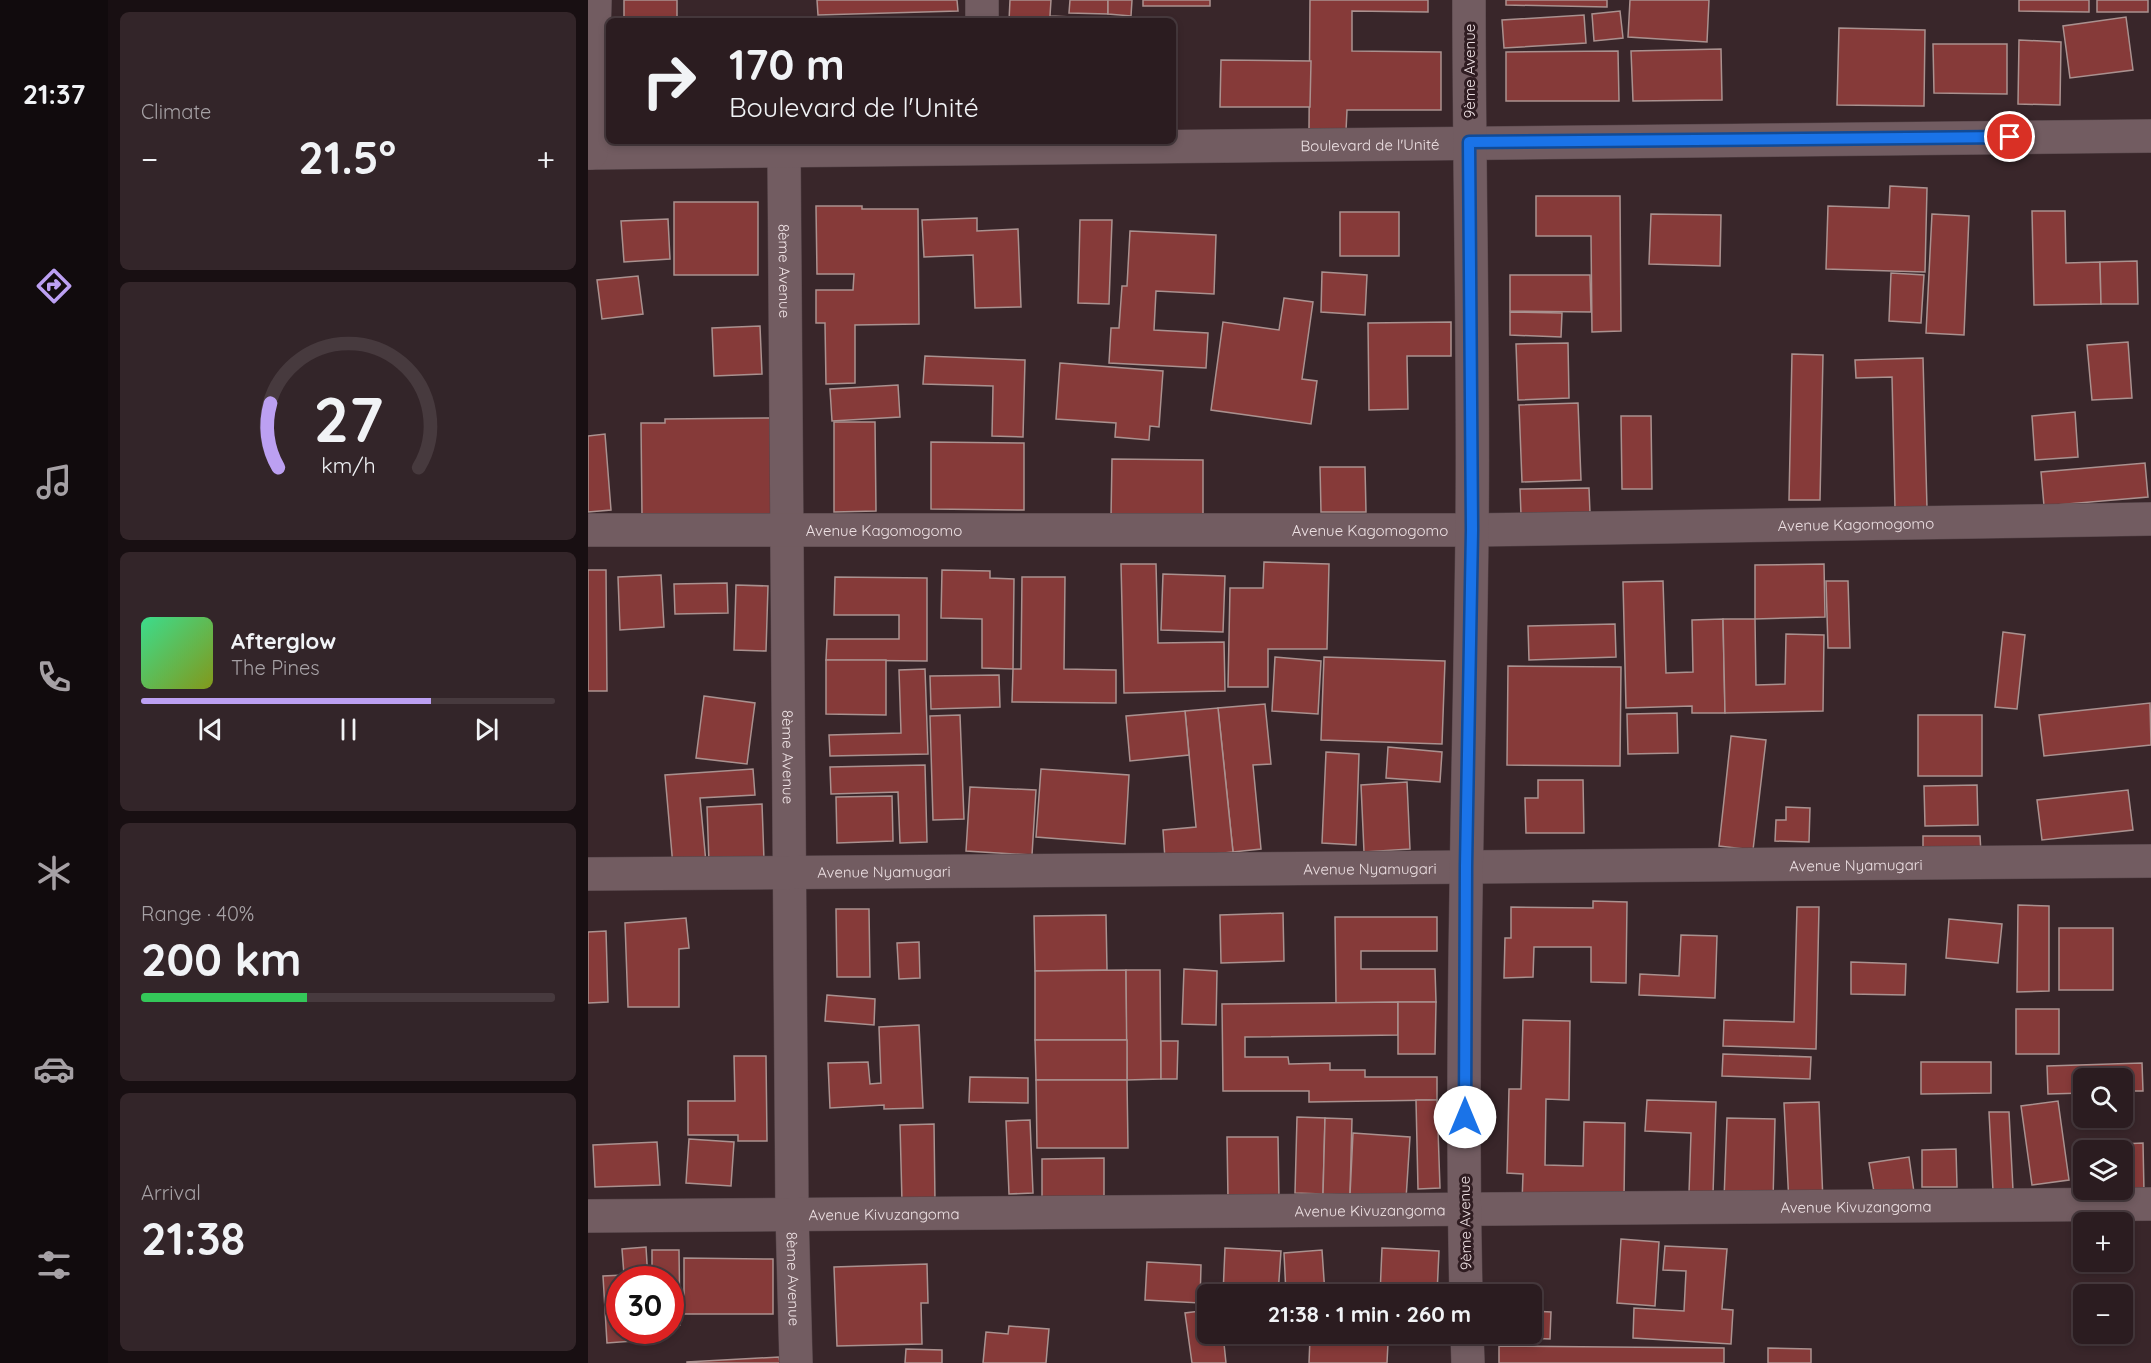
<!DOCTYPE html>
<meta charset="utf-8">
<style>
body{margin:0;font-family:Quicksand,sans-serif;background:#332529;color:#f1f3f6;height:100vh;display:flex;flex-direction:column;font-size:22px;white-space:nowrap}
*{box-sizing:border-box;margin:0}
p{font-size:20px;color:#a6a1a5}
.icon{flex:none;width:33px;height:33px;fill:none;stroke:currentColor;stroke-width:2;stroke-linecap:round;stroke-linejoin:round}
.map{position:relative;flex:1;overflow:hidden}
.panel{display:flex;flex-direction:column;gap:12px;padding:12px;background:#180f12;width:480px}
.panel>*{flex:none}
.hud{position:absolute;left:18px;top:18px;width:570px;height:126px;border-radius:9px;box-shadow:0 3px 9px #0003,0 0 0 2px #473a3e;background:#2b1c20;color:#f1f3f6;overflow:hidden}
.tools{position:absolute;left:1485px;top:1068px;display:grid;gap:12px}
.tools a{display:grid;place-items:center;width:60px;height:60px;border-radius:9px;background:#2b1c20;box-shadow:0 3px 9px #0003,0 0 0 2px #473a3e;font-size:30px}
.speed{position:absolute;left:18px;top:1266px;display:flex;gap:12px;font-size:30px;font-weight:700;text-align:center}
.speed>*{display:grid;place-content:center;width:78px;height:78px;border-radius:50%;background:#2b1c20;box-shadow:0 3px 9px #0003,0 0 0 2px #473a3e;line-height:1}
.speed .limit{border:9px solid #d22;background:#fff;color:#111}
.pin{position:absolute;display:grid;place-items:center;width:51px;height:51px;color:#fff;margin:-26px;border:3px solid #fff;border-radius:50%;box-shadow:0 2px 6px #0007}
.me{position:absolute;width:66px;margin:-33px;rotate:0deg;stroke-linejoin:round;filter:drop-shadow(0 0 4px #0008)}
.turn{display:flex;align-items:center;gap:21px;height:126px;padding:0 24px;font-size:27px}
.turn .icon{width:78px;height:78px;stroke-width:2.5}
.turn b{display:block;font-size:42px;line-height:51px}
.big{font-size:45px;font-weight:700;line-height:1.1}
.panel .widget{flex:1;display:flex;flex-direction:column;justify-content:center;gap:9px;min-width:0;padding:0 21px;border-radius:9px;background:#332529}
.panel .dial{align-items:center;gap:0}
.dial svg{height:156px;overflow:visible;fill:none;stroke:#473a3e;stroke-width:7;stroke-linecap:round;text-anchor:middle}
.dial text{fill:#f1f3f6;stroke:none}
.song{display:flex;align-items:center;gap:18px}
.cover{width:72px;height:72px;border-radius:9px;background:linear-gradient(135deg,hsl(150 70% 55%),hsl(70 70% 35%))}
.played{height:6px;border-radius:3px;background:linear-gradient(90deg,#bca0f2 70%,#473a3e 70%)}
.keys{display:flex;justify-content:space-around;direction:ltr}
.heat{display:flex;justify-content:space-between;align-items:center;font-size:33px;direction:ltr}
.charge{height:9px;border-radius:4px;background:linear-gradient(90deg,#34c759 40%,#473a3e 0)}
.trip{position:absolute;left:609px;top:1284px;width:345px;height:60px;border-radius:9px;background:#2b1c20;box-shadow:0 3px 9px #0003,0 0 0 2px #473a3e;font-weight:700;line-height:60px;text-align:center}
main{display:flex;flex:1;min-height:0}
.menu{display:flex;flex-direction:column;width:108px;justify-content:space-around;align-items:center;background:#110b0d;color:#a6a1a5}
.menu .icon{width:42px;height:42px}
.menu .selected{color:#bca0f2}
.menu b{font-size:27px;color:#f1f3f6}
.map>svg:first-child{display:block}
.building{fill:#863a39;stroke:#aa918f;stroke-width:1.5}
.lines{fill:none;stroke-linecap:round;stroke-linejoin:round}
.minor-casing{stroke:#554549;stroke-width:34}
.minor{stroke:#725c61;stroke-width:33}
.route-casing{stroke:#114b97;stroke-width:15}
.route{stroke:#1a73e8;stroke-width:10}
.labels{text-anchor:middle;dominant-baseline:central;stroke-width:6;stroke-linejoin:round;paint-order:stroke}
.street-label{font-size:15px;fill:#ede0e3;stroke:#2f1c21}
</style>
<main>
<nav class="menu">
<b>21:37</b>
<svg class="icon selected" aria-label="directions" viewBox="0 0 24 24"><path d="M12 3l9 9-9 9-9-9zM9 14v-3h6M13 9l2 2-2 2"/></svg>
<svg class="icon" aria-label="music" viewBox="0 0 24 24"><path d="M9 18V5l10-2v13"/><circle cx="6" cy="18" r="3"/><circle cx="16" cy="16" r="3"/></svg>
<svg class="icon" aria-label="phone" viewBox="0 0 24 24"><path d="M5 4h4l2 5-3 2q2 4 5 5l2-3 5 2v4C11 20 4 13 5 4z"/></svg>
<svg class="icon" aria-label="climate" viewBox="0 0 24 24"><path d="M12 3v18M4 7l16 10M4 17L20 7"/></svg>
<svg class="icon" aria-label="car" viewBox="0 0 24 24"><path d="M5 17H2v-5l4-1 3-4h7l3 4 3 1v5h-3M9 17h6M6 11h13"/><circle cx="7" cy="17" r="2"/><circle cx="17" cy="17" r="2"/></svg>
<svg class="icon" aria-label="filters" viewBox="0 0 24 24"><path d="M4 7h16M4 17h16"/><circle cx="9" cy="7" r="2"/><circle cx="15" cy="17" r="2"/></svg>
</nav>
<section class="panel">
<div class="widget"><p>Climate</p>
<div class="heat"><a>−</a><b class="big">21.5°</b><a>+</a></div>
</div>
<div class="widget dial"><svg viewBox="0 0 100 80">
<path d="M14 69A42 42 0 1 1 86 69"/>
<path d="M14 69A42 42 0 0 1 10 36" stroke="#bca0f2"/>
<text x="50" y="56" font-size="32" font-weight="700">27</text>
<text x="50" y="72" font-size="11">km/h</text>
</svg></div>
<div class="widget">
<div class="song"><i class="cover"></i><div><b>Afterglow</b><p>The Pines</p></div></div>
<div class="played"></div>
<div class="keys"><svg class="icon" aria-label="previous" viewBox="0 0 24 24"><path d="M18 5L8 12l10 7zM5 5v14"/></svg><svg class="icon" aria-label="pause" viewBox="0 0 24 24"><path d="M8 5v14M16 5v14"/></svg><svg class="icon" aria-label="next" viewBox="0 0 24 24"><path d="M6 5l10 7-10 7zM19 5v14"/></svg></div>
</div>
<div class="widget"><p>Range · 40%</p><b class="big">200 km</b><div class="charge"></div></div>
<div class="widget"><p>Arrival</p><b class="big">21:38</b></div>
</section>
<div class="map">
<svg width="1563" height="1363" viewBox="0 0 1563 1363">
<rect width="100%" height="100%" fill="#39262a"/>
<!-- building -->
<g class="building">
<rect x="36" y="0" width="53" height="17"/>
<polygon points="229,0 369,0 370,11 230,15"/>
<polygon points="422,0 463,0 462,16 530,19 530,21 421,21"/>
<polygon points="482,0 520,0 520,14 481,13"/>
<polygon points="520,0 544,0 543,16 520,14"/>
<rect x="555" y="0" width="67" height="6"/>
<polygon points="722,0 840,0 840,12 764,11 764,51 853,52 853,110 759,110 758,131 721,130"/>
<polygon points="918,0 1019,0 1019,7 918,5"/>
<polygon points="1042,0 1121,0 1119,42 1040,37"/>
<polygon points="1431,0 1501,0 1501,12 1431,11"/>
<rect x="1509" y="0" width="51" height="12"/>
<polygon points="1032,11 1035,38 1006,41 1004,14"/>
<polygon points="996,15 998,43 916,48 914,20"/>
<polygon points="299,17 376,18 376,21 298,21"/>
<polygon points="1538,17 1545,70 1482,78 1475,26"/>
<polygon points="1251,28 1337,30 1336,106 1249,105"/>
<polygon points="1431,40 1473,42 1472,105 1430,104"/>
<polygon points="1345,44 1419,44 1419,94 1346,93"/>
<polygon points="1133,49 1134,100 1045,101 1043,51"/>
<polygon points="1030,51 1031,101 918,101 918,52"/>
<polygon points="633,60 723,61 722,107 632,107"/>
<polygon points="1302,186 1339,188 1337,272 1238,269 1240,206 1301,208"/>
<polygon points="948,196 1032,196 1033,331 1004,332 1003,236 948,236"/>
<rect x="86" y="202" width="84" height="73"/>
<polygon points="228,206 274,206 274,209 330,209 331,324 267,325 267,383 238,384 237,323 228,323 228,290 265,290 266,274 229,274"/>
<polygon points="1444,211 1477,211 1478,263 1512,262 1513,304 1446,305"/>
<rect x="752" y="212" width="59" height="44"/>
<polygon points="1063,214 1133,215 1132,266 1061,264"/>
<polygon points="1344,214 1381,216 1376,335 1338,333"/>
<polygon points="389,218 389,231 430,229 433,307 387,308 385,255 336,257 334,220"/>
<polygon points="80,219 82,259 36,262 33,221"/>
<polygon points="492,220 524,220 521,304 490,303"/>
<polygon points="542,231 628,235 626,294 568,291 566,330 620,333 618,368 521,363 523,328 531,328 534,286 539,286"/>
<polygon points="1549,261 1550,304 1513,304 1512,262"/>
<polygon points="734,272 779,275 777,315 733,312"/>
<polygon points="1303,273 1336,275 1333,323 1301,321"/>
<polygon points="922,275 1002,275 1003,312 922,311"/>
<polygon points="50,276 55,314 14,319 9,280"/>
<polygon points="696,298 725,302 714,379 729,381 723,424 623,410 635,322 691,330"/>
<polygon points="922,312 974,313 973,337 922,335"/>
<polygon points="863,322 863,356 819,356 820,409 781,410 780,323"/>
<polygon points="172,326 174,374 126,376 124,328"/>
<polygon points="1540,342 1544,398 1504,400 1499,345"/>
<polygon points="980,343 981,398 930,400 928,344"/>
<polygon points="1204,354 1235,355 1232,500 1201,500"/>
<polygon points="337,356 437,360 435,437 404,436 405,386 335,384"/>
<polygon points="1335,358 1339,508 1307,509 1304,377 1268,378 1267,360"/>
<polygon points="472,363 575,371 571,427 562,426 561,440 527,437 528,423 468,419"/>
<polygon points="310,385 312,417 244,421 242,389"/>
<polygon points="990,403 993,480 934,482 931,405"/>
<polygon points="1487,412 1490,457 1447,460 1444,416"/>
<polygon points="1033,416 1063,416 1064,489 1034,489"/>
<polygon points="184,418 185,529 54,516 53,423 77,423 77,419"/>
<polygon points="246,422 287,422 288,511 246,512"/>
<polygon points="17,434 23,510 0,512 0,436"/>
<polygon points="343,442 436,443 436,510 343,509"/>
<polygon points="524,459 615,460 615,519 523,518"/>
<polygon points="1557,463 1560,497 1456,506 1453,472"/>
<polygon points="732,467 777,467 778,512 733,512"/>
<polygon points="1001,488 1002,513 933,515 932,489"/>
<polygon points="676,562 741,564 739,649 680,649 680,687 640,687 642,588 675,588"/>
<polygon points="533,564 568,564 570,643 636,642 637,691 536,693"/>
<polygon points="1236,564 1237,617 1167,619 1167,565"/>
<polygon points="0,570 18,570 19,691 0,691"/>
<polygon points="354,570 402,571 402,578 426,579 425,669 394,668 394,619 353,618"/>
<polygon points="575,574 637,576 635,632 573,630"/>
<polygon points="73,575 76,627 32,630 30,577"/>
<polygon points="247,577 339,578 339,661 238,660 239,639 311,639 311,615 246,615"/>
<polygon points="434,577 477,577 476,669 528,670 528,703 424,702 425,669 433,669"/>
<polygon points="1075,581 1078,673 1105,672 1104,620 1135,619 1137,713 1104,713 1104,706 1038,708 1035,582"/>
<polygon points="1238,581 1260,581 1262,648 1240,648"/>
<polygon points="139,583 140,613 87,614 86,584"/>
<polygon points="148,585 180,586 178,651 146,650"/>
<polygon points="1135,619 1167,619 1168,685 1197,684 1198,634 1236,635 1235,711 1137,713"/>
<polygon points="1027,624 1028,657 941,660 940,626"/>
<polygon points="1415,632 1437,635 1429,709 1407,707"/>
<polygon points="687,657 733,661 730,714 684,711"/>
<polygon points="736,657 857,661 854,744 733,740"/>
<polygon points="238,660 298,660 298,715 238,714"/>
<polygon points="920,666 1033,667 1032,766 919,765"/>
<polygon points="337,669 340,754 242,756 241,735 313,733 311,670"/>
<polygon points="411,675 412,707 343,709 342,676"/>
<polygon points="116,696 167,703 159,764 108,758"/>
<polygon points="1562,703 1563,745 1456,756 1451,715"/>
<polygon points="677,704 683,764 665,765 673,849 645,852 630,708"/>
<polygon points="630,708 645,852 577,859 575,830 608,827 597,711"/>
<polygon points="597,711 601,755 542,761 538,716"/>
<polygon points="1089,713 1090,753 1040,754 1039,714"/>
<polygon points="372,715 376,819 345,820 342,716"/>
<rect x="1330" y="715" width="64" height="61"/>
<polygon points="1143,736 1178,740 1165,850 1131,846"/>
<polygon points="800,747 854,752 852,782 798,778"/>
<polygon points="738,752 771,754 768,845 734,843"/>
<polygon points="337,765 339,842 312,843 310,792 243,794 242,767"/>
<polygon points="165,769 167,795 112,798 118,863 85,866 77,775"/>
<polygon points="453,769 541,775 537,844 448,837"/>
<polygon points="950,780 995,780 996,833 938,833 937,798 950,798"/>
<polygon points="819,782 822,849 776,852 773,785"/>
<polygon points="1389,785 1390,825 1337,826 1336,786"/>
<polygon points="382,787 448,790 444,855 378,851"/>
<polygon points="1540,790 1545,830 1454,840 1449,800"/>
<polygon points="304,796 305,841 249,843 248,797"/>
<polygon points="174,804 176,860 121,863 119,807"/>
<polygon points="1198,807 1222,808 1221,842 1187,841 1188,820 1198,820"/>
<polygon points="1335,836 1392,836 1393,853 1335,852"/>
<polygon points="1005,901 1039,902 1038,983 1003,982 1003,947 946,947 945,977 916,978 917,938 923,938 923,907 1005,908"/>
<polygon points="1430,905 1461,906 1461,991 1429,992"/>
<polygon points="1209,907 1231,907 1228,1049 1135,1046 1136,1020 1206,1022"/>
<polygon points="248,909 281,909 282,977 249,977"/>
<polygon points="695,913 696,961 633,963 632,915"/>
<polygon points="518,915 519,970 447,971 446,916"/>
<polygon points="747,917 849,917 849,951 773,951 773,969 847,969 848,1002 748,1003"/>
<polygon points="98,918 101,948 91,949 91,1007 40,1007 37,923"/>
<polygon points="1361,919 1414,924 1410,963 1358,958"/>
<rect x="1471" y="928" width="54" height="62"/>
<polygon points="18,931 20,1002 0,1003 0,932"/>
<polygon points="1093,935 1129,936 1127,998 1051,995 1052,974 1091,976"/>
<polygon points="331,942 332,978 311,979 309,943"/>
<polygon points="1263,962 1318,964 1317,995 1263,994"/>
<polygon points="596,969 629,971 628,1025 594,1024"/>
<polygon points="538,970 539,1040 447,1040 447,971"/>
<polygon points="538,970 572,970 573,1079 539,1080"/>
<polygon points="239,995 287,999 286,1025 237,1021"/>
<polygon points="810,1002 810,1035 657,1037 657,1057 700,1057 701,1064 742,1063 742,1070 777,1070 777,1077 849,1077 849,1100 721,1102 721,1091 635,1091 634,1004"/>
<polygon points="810,1002 848,1002 847,1054 810,1054"/>
<rect x="1428" y="1009" width="43" height="45"/>
<polygon points="935,1020 982,1021 981,1100 958,1099 957,1165 995,1166 996,1122 1037,1123 1036,1199 934,1202 935,1174 919,1173 921,1089 933,1089"/>
<polygon points="331,1025 335,1108 296,1109 296,1105 242,1108 240,1063 280,1062 282,1084 293,1083 291,1027"/>
<polygon points="447,1040 539,1040 539,1080 448,1080"/>
<polygon points="573,1041 590,1041 589,1079 573,1079"/>
<polygon points="1135,1054 1223,1057 1222,1079 1134,1076"/>
<polygon points="146,1056 178,1056 179,1141 150,1141 150,1135 100,1135 100,1101 147,1101"/>
<polygon points="1333,1062 1403,1062 1403,1093 1333,1094"/>
<polygon points="1554,1063 1555,1091 1534,1091 1534,1078 1496,1078 1496,1093 1460,1094 1459,1066"/>
<polygon points="382,1077 440,1078 440,1103 381,1102"/>
<polygon points="448,1080 539,1080 540,1148 449,1148"/>
<polygon points="828,1100 849,1100 852,1188 830,1189"/>
<polygon points="1059,1100 1128,1102 1125,1194 1101,1193 1103,1133 1057,1131"/>
<polygon points="1470,1101 1481,1180 1444,1185 1433,1106"/>
<polygon points="1231,1102 1235,1202 1201,1204 1196,1103"/>
<polygon points="1401,1112 1421,1112 1425,1190 1405,1191"/>
<polygon points="709,1117 737,1118 735,1194 707,1193"/>
<polygon points="737,1118 764,1119 762,1195 735,1194"/>
<polygon points="1139,1118 1187,1119 1185,1201 1136,1200"/>
<polygon points="442,1120 445,1193 421,1194 418,1121"/>
<polygon points="346,1124 347,1202 314,1202 312,1125"/>
<polygon points="765,1133 822,1137 818,1199 762,1195"/>
<polygon points="639,1137 690,1137 691,1198 640,1199"/>
<polygon points="101,1139 146,1142 143,1186 98,1183"/>
<polygon points="69,1142 72,1185 7,1187 5,1145"/>
<polygon points="1555,1143 1556,1192 1534,1190 1534,1150 1510,1150 1510,1145"/>
<polygon points="1368,1149 1369,1187 1334,1187 1334,1150"/>
<polygon points="1321,1157 1326,1192 1287,1198 1281,1163"/>
<polygon points="516,1158 516,1199 454,1200 454,1159"/>
<polygon points="1033,1239 1071,1242 1067,1306 1029,1303"/>
<polygon points="1077,1246 1139,1249 1134,1309 1145,1310 1143,1344 1045,1338 1046,1308 1096,1311 1098,1271 1075,1270"/>
<polygon points="58,1247 60,1280 32,1280 32,1330 44,1330 45,1341 19,1343 15,1276 36,1275 34,1249"/>
<polygon points="637,1248 693,1251 690,1294 635,1294"/>
<polygon points="794,1248 851,1251 849,1294 792,1294"/>
<polygon points="64,1250 91,1250 92,1325 82,1325 82,1280 64,1280"/>
<polygon points="734,1250 737,1294 698,1294 696,1253"/>
<polygon points="96,1258 185,1259 185,1314 96,1314"/>
<polygon points="559,1262 613,1265 612,1303 557,1300"/>
<polygon points="339,1264 340,1303 333,1303 334,1344 249,1346 246,1267"/>
<polygon points="620,1310 620,1334 635,1334 638,1363 604,1363 597,1313"/>
<polygon points="944,1311 963,1312 962,1339 913,1337 913,1334 944,1334"/>
<polygon points="421,1326 461,1329 458,1363 395,1363 398,1332 420,1334"/>
<polygon points="790,1334 847,1334 847,1340 790,1337"/>
<polygon points="722,1338 800,1343 799,1363 721,1363"/>
<polygon points="911,1346 1136,1348 1136,1363 911,1363"/>
<polygon points="1180,1348 1223,1349 1223,1363 1180,1363"/>
<polygon points="318,1349 354,1350 354,1363 317,1363"/>
<polygon points="191,1357 192,1363 99,1363 99,1362"/>
</g>
<g class="lines">
<!-- minor casing -->
<g class="minor-casing">
<g id="minor">
<polyline points="394,21 394,0"/>
<path id="s1" d="M196,151l8,1062 4,150"/>
<path id="s2" d="M0,153l1563,-17"/>
<polyline points="3,153 7,0"/>
<path id="s3" d="M0,530h884l679,-11"/>
<path id="s4" d="M0,874c521,-6 1042,-5 1563,-13"/>
<path id="s5" d="M0,1216l1563,-12"/>
<path d="M878,1294c-6,-253 3,-507 6,-761 2,-177 -3,-355 -3,-533"/>
<polyline points="879,1334 880,1363"/>
</g>
</g>
<!-- minor -->
<use href="#minor" class="minor"/>
</g>
<g class="lines">
<!-- route casing -->
<g class="route-casing">
<polyline id="route" points="877,1117 878,866 884,530 881,142 1422,137"/>
</g>
<!-- route -->
<use href="#route" class="route"/>
</g>
<g class="labels">
<!-- street labels -->
<g class="street-label">
<text transform="translate(881 71) rotate(-90)">9ème Avenue</text>
<text stroke="none"><textPath href="#s2" startOffset="782">Boulevard de l'Unité</textPath></text>
<text stroke="none"><textPath href="#s1" startOffset="120">8ème Avenue</textPath></text>
<text stroke="none"><textPath href="#s3" startOffset="1268">Avenue Kagomogomo</textPath></text>
<text stroke="none"><textPath href="#s3" startOffset="296">Avenue Kagomogomo</textPath></text>
<text stroke="none"><textPath href="#s3" startOffset="782">Avenue Kagomogomo</textPath></text>
<text stroke="none"><textPath href="#s1" startOffset="606">8ème Avenue</textPath></text>
<text stroke="none"><textPath href="#s4" startOffset="1268">Avenue Nyamugari</textPath></text>
<text stroke="none"><textPath href="#s4" startOffset="782">Avenue Nyamugari</textPath></text>
<text stroke="none"><textPath href="#s4" startOffset="296">Avenue Nyamugari</textPath></text>
<text stroke="none"><textPath href="#s5" startOffset="1268">Avenue Kivuzangoma</textPath></text>
<text stroke="none"><textPath href="#s5" startOffset="782">Avenue Kivuzangoma</textPath></text>
<text stroke="none"><textPath href="#s5" startOffset="296">Avenue Kivuzangoma</textPath></text>
<text transform="translate(877 1223) rotate(-91)">9ème Avenue</text>
<text stroke="none"><textPath href="#s1" startOffset="1128">8ème Avenue</textPath></text>
</g>
</g>
</svg>
<div class="tools">
<a><svg class="icon" aria-label="search" viewBox="0 0 24 24"><circle cx="10" cy="10" r="6"/><path d="M15 15l6 6"/></svg></a>
<a><svg class="icon" aria-label="layers" viewBox="0 0 24 24"><path d="M12 4l9 5-9 5-9-5zM3 14l9 5 9-5"/></svg></a>
<a>+</a>
<a>−</a>
</div>
<div class="speed"><div class="limit">30</div></div>
<div class="pin" style="left:1422px;top:137px;background:#d93025"><svg class="icon" aria-label="arrive" viewBox="0 0 24 24"><path d="M6 21V4h12l-3 4 3 4H6"/></svg></div>
<svg class="me" style="left:877px;top:1117px" viewBox="-20 -20 40 40"><circle r="19" fill="#fff"/><path d="M0-13L10 11 0 6-10 11z" fill="#1a73e8"/></svg>
<div class="trip">21:38 · 1 min · 260 m</div>
<div class="hud">
<div class="turn"><svg class="icon" aria-label="right" viewBox="0 0 24 24"><path d="M7 20v-9h11M14 6l5 5-5 5"/></svg><div><b>170 m</b>Boulevard de l'Unité</div></div>
</div>
</div>
</main>
